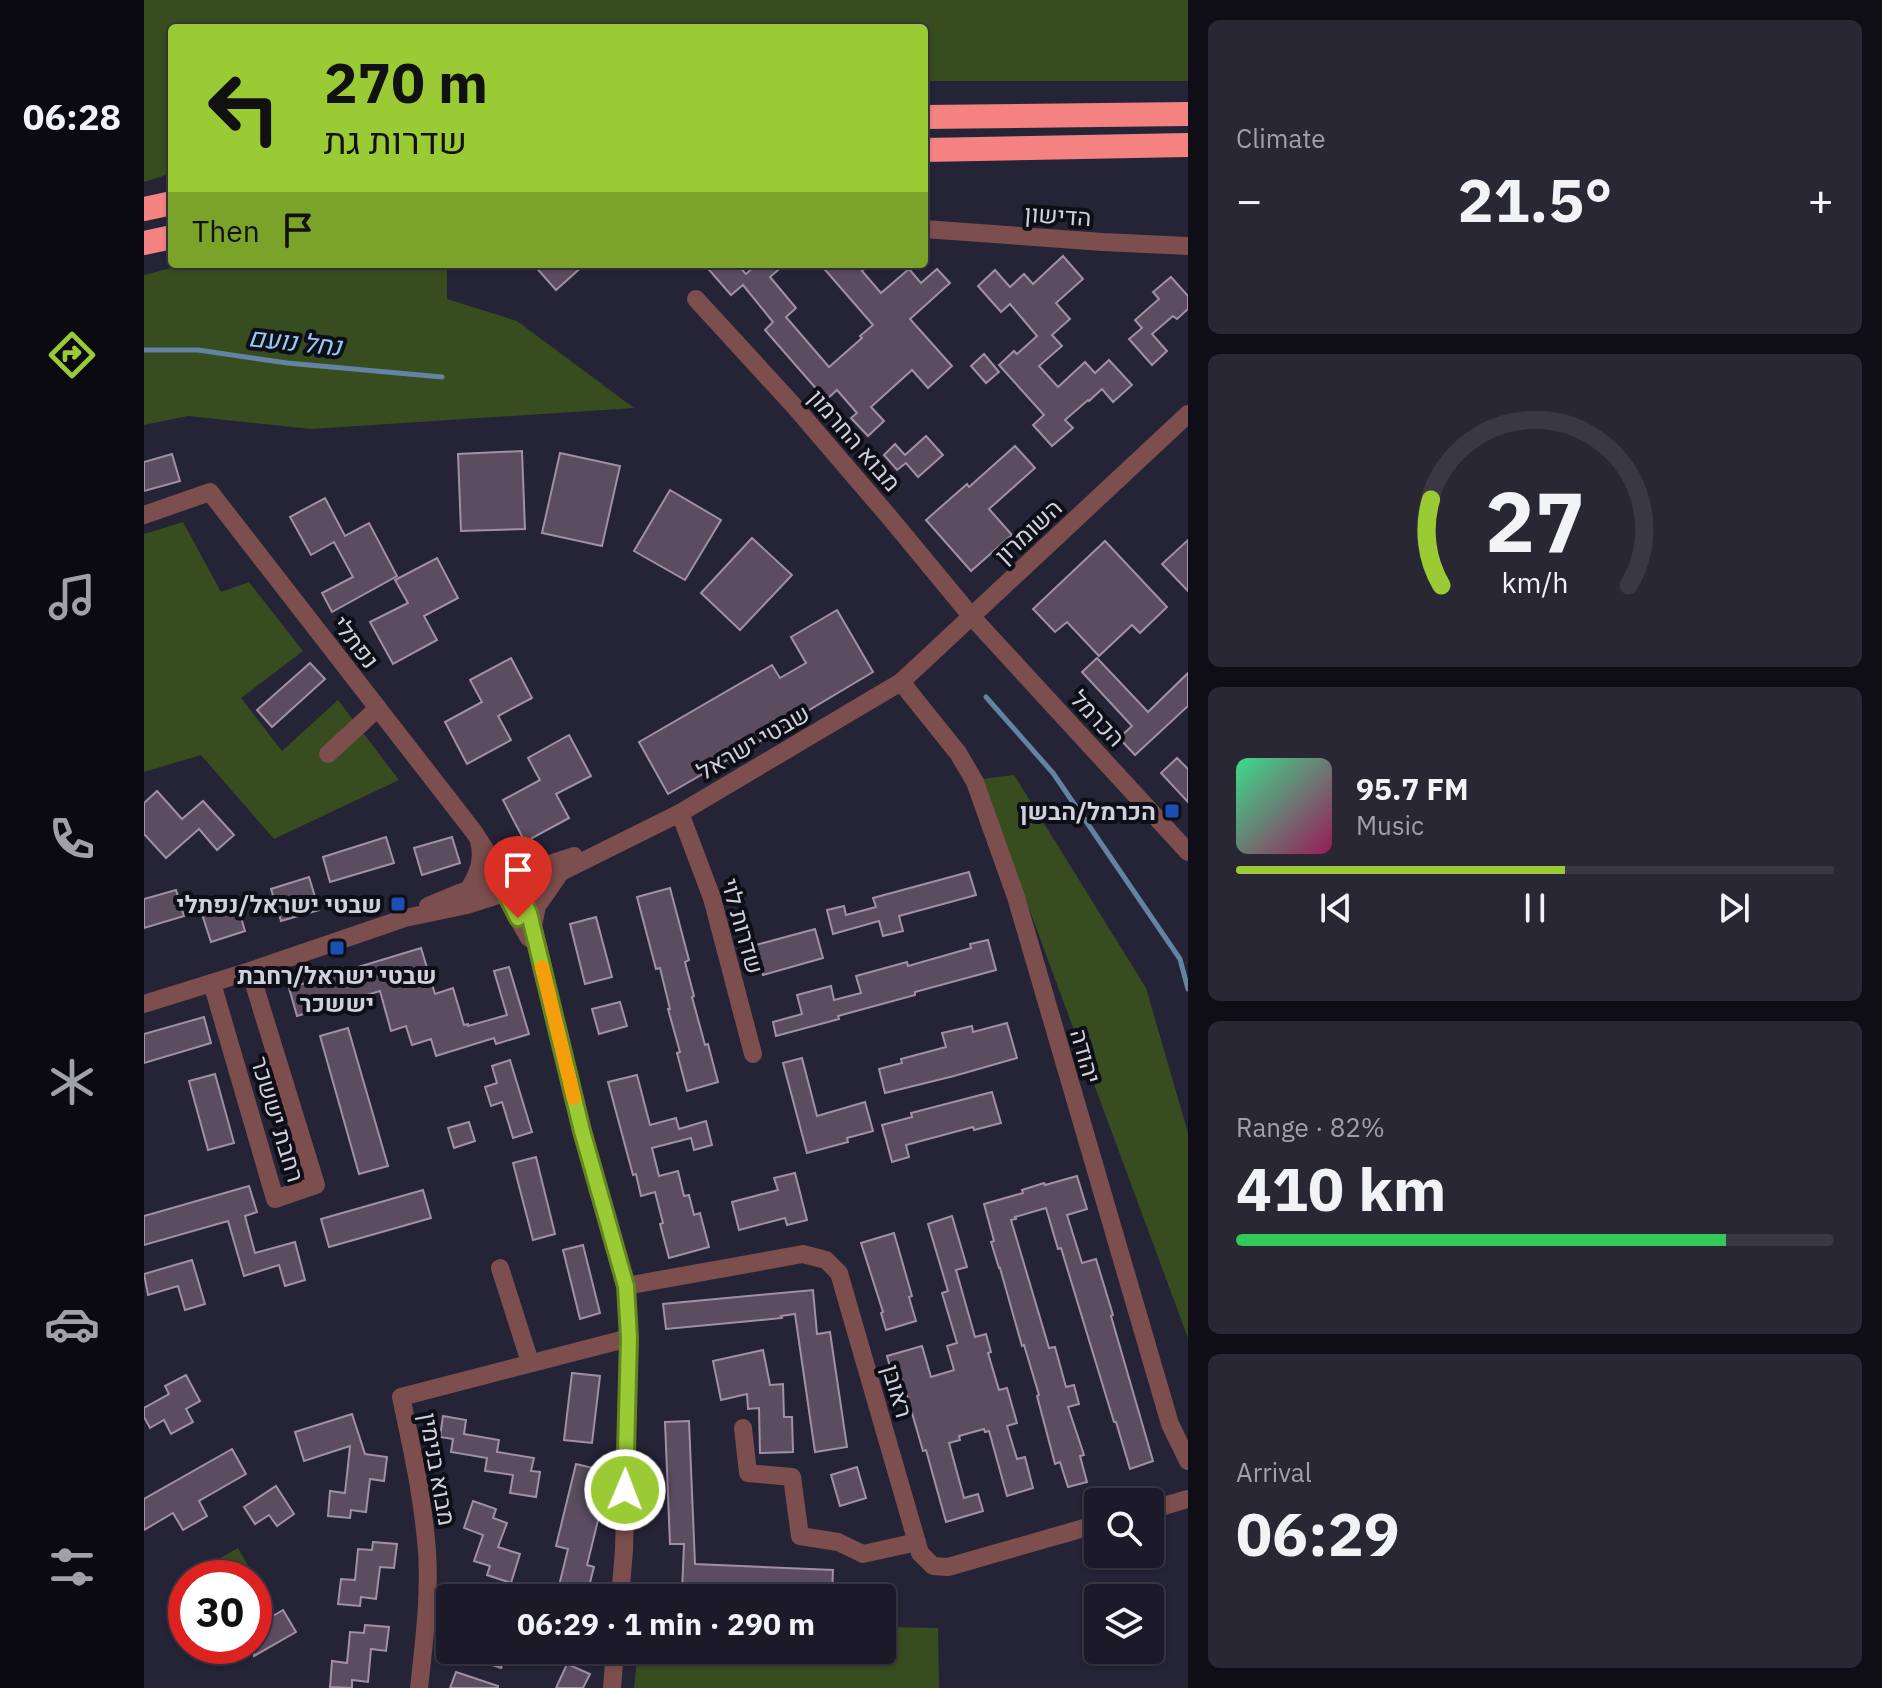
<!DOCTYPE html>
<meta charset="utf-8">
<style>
body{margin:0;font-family:"IBM Plex Sans",Heebo,sans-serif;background:#292734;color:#f1f3f6;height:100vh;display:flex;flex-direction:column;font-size:30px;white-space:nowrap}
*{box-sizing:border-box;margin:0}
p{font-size:26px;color:#a0a1a8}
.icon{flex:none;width:44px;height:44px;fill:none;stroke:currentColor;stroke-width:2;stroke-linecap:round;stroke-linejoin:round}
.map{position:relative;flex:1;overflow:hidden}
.panel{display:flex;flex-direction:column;gap:20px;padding:20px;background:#0f0e16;width:694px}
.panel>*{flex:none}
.hud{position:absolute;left:24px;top:24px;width:760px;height:244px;border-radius:8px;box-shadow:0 2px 6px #0004,0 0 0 2px #3a3845;background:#9acb34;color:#111;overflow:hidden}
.tools{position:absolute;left:940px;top:1488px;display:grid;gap:16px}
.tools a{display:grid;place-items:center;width:80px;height:80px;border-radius:8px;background:#1c1a28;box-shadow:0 2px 6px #0004,0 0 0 2px #3a3845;font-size:40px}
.speed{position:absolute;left:24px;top:1560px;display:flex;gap:16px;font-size:40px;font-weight:700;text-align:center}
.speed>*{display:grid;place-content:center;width:104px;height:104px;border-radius:50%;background:#1c1a28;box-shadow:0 2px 6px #0004,0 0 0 2px #3a3845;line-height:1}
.speed .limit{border:12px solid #d22;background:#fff;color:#111}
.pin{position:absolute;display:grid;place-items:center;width:68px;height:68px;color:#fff;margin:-82px -34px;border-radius:50% 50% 50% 0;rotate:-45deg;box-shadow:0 0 8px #0007}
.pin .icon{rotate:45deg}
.me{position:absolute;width:88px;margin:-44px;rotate:1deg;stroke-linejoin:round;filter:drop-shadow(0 0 6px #0008)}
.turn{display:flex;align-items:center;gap:28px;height:168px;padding:0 24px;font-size:36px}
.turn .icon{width:104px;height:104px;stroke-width:2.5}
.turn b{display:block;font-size:56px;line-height:68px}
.then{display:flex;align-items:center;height:76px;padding:0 24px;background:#0003;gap:16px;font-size:30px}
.big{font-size:60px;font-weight:800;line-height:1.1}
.panel .widget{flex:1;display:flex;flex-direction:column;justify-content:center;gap:12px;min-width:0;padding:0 28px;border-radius:12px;background:#292734}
.panel .dial{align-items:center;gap:0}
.dial svg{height:208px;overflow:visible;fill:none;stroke:#3a3845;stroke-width:7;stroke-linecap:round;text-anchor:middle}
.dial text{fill:#f1f3f6;stroke:none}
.song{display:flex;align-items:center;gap:24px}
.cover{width:96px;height:96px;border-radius:12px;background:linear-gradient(135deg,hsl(150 70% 55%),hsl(330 70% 35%))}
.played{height:8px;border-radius:4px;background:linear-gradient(90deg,#9acb34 55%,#3a3845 55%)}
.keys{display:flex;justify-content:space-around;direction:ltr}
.heat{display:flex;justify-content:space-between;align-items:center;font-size:44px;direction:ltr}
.charge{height:12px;border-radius:6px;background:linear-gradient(90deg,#34c759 82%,#3a3845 0)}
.trip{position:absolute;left:292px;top:1584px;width:460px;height:80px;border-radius:8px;background:#1c1a28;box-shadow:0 2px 6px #0004,0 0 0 2px #3a3845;font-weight:800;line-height:80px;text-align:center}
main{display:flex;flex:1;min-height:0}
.tabs{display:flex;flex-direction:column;width:144px;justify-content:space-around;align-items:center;background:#0b0a10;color:#a0a1a8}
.tabs .icon{width:56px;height:56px}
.tabs .active{color:#9acb34}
.tabs b{font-size:36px;color:#f1f3f6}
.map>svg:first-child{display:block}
.green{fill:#384d1f}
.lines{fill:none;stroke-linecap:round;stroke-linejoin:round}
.stream{stroke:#6284a2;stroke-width:5}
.building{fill:#5b4c60;stroke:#a190a5;stroke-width:2}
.minor{stroke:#7c4e4d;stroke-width:18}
.highway{stroke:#f48280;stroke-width:24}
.route-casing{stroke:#648422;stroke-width:20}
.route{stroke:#9acb34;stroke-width:14}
.slow{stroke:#f59e0b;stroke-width:14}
.transit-dot{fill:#1a4fb4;stroke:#0e0e16;stroke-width:3}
.labels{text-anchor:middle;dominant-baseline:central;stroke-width:8;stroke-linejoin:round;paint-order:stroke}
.street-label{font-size:24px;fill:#d1d0de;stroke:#0e0e16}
.poi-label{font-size:24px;font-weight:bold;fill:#d1d0de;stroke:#0e0e16;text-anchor:end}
.water-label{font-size:26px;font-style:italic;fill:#92ccfa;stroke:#0e0e16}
</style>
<main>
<nav class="tabs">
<b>06:28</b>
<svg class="icon active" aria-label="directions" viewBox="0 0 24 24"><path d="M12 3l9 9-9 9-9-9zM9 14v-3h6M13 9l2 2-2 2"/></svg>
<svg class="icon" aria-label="music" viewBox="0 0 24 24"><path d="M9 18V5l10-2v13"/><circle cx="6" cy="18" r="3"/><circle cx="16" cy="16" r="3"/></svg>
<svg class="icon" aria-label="phone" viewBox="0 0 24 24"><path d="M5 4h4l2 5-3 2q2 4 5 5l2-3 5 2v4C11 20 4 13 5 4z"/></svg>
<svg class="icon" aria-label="climate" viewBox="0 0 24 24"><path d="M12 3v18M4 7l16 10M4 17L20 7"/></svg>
<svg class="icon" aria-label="car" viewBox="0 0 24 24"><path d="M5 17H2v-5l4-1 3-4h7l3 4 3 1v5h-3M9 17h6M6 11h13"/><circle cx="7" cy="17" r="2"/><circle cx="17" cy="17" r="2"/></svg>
<svg class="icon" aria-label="filters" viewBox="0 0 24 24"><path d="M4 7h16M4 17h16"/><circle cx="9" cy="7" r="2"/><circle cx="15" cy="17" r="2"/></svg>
</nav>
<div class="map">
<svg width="1044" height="1688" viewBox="0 0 1044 1688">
<rect width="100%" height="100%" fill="#252336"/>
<!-- green -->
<g class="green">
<polygon points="0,0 1044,0 1044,81 780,81 780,28 28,28 28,173 0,182"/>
<polygon points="43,264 303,264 303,299 373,321 490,408 167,429 44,416 0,425 0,275"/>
<polygon points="39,522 77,592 105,582 159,651 97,698 138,751 194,700 255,780 130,839 57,755 0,772 0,534"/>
<polygon points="870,775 1002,988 1044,1133 1044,1338 837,779"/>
<polygon points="94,1548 124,1601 110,1609 110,1578 71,1578 64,1565"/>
<polygon points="738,1627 794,1628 795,1688 490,1688 494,1650 738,1650"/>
</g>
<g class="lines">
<!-- stream -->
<g class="stream">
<polyline points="0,350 54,350 143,363 298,377"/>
<polyline points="842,697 909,773 1036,959 1044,989"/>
</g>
</g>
<!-- building -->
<g class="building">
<polygon points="919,256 939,279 912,303 926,319 908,335 918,346 895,366 914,387 941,362 951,373 965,360 988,385 969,402 958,389 945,401 944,400 921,420 929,428 908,446 889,425 900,415 855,365 870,351 873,354 893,336 866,304 857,312 834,286 851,270 866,287 880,274 889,284"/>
<polygon points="389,264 441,264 412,290"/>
<polygon points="560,264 593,264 602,274 613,264 641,264 626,277 652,308 642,317 685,367 718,338 716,336 729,325 676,264 726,264 718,271 737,293 765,269 777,283 793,269 806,283 766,319 808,366 784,388 768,370 727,407 740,421 724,436 707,418 713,413 693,390 682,400 621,330 629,322 599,285 587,295"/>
<polygon points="1027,277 1044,296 1044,309 1033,319 1029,316 1008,334 1023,351 1008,365 985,339 998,328 991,320 1015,299 1009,292"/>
<polygon points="840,354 855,372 842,383 827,366"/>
<polygon points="782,436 799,455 774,477 762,463 753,470 740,455 751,444 761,455"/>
<polygon points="871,446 891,468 845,509 868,535 827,571 782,520 823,484 825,487"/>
<polygon points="378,451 381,529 317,531 314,454"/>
<polygon points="416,453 476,466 458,546 398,533"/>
<polygon points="28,454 36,481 0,491 0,462"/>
<polygon points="526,490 577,520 541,580 490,551"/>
<polygon points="181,498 201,536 225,523 253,576 188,612 178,593 209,577 190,542 167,555 146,517"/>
<polygon points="608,538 648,575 596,630 557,593"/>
<polygon points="1044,540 1044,591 1018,564"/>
<polygon points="961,541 1023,607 996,633 988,625 955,656 923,622 911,632 889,609"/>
<polygon points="293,558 314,598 280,616 293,640 249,664 226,622 264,603 251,580"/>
<polygon points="693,610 729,672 657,715 658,717 524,794 495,742 628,665 636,678 662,663 647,637"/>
<polygon points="367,658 388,698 354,716 367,740 323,764 301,722 338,702 326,680"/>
<polygon points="953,658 1004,712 1044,673 1044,706 991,755 975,738 988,726 938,672"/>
<polygon points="166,663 181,679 128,727 113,710"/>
<polygon points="425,735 447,776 412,794 425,818 381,842 359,800 396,780 384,758"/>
<polygon points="1033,758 1044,769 1044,802 1017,773"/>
<polygon points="13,791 38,819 59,801 90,835 73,850 55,829 22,858 0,834 0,803"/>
<polygon points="242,837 250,863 186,882 179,857"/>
<polygon points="308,837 316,863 278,875 270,848"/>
<polygon points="825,872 832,895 755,916 759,931 739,936 735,921 689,934 683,910 700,906 702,915 732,907 729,898"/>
<polygon points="165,877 175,910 137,921 127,889"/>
<polygon points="526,888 545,960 541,962 550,996 548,997 561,1045 564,1044 574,1082 543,1091 533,1053 536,1052 524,1009 526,1009 516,968 512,969 493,897"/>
<polygon points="32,890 40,916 0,928 0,899"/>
<polygon points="92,900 101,931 67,942 57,911"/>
<polygon points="452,917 468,977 441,984 426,924"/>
<polygon points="671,929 679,958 619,975 612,945"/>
<polygon points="844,940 852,970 771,992 771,995 694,1016 695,1019 632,1036 629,1022 658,1014 653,995 687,986 690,1000 717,993 712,976 763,962 764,966 827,948 826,944"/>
<polygon points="277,948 291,994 309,988 320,1025 324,1024 324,1026 363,1015 350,971 365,967 385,1034 352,1044 350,1038 292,1056 287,1039 268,1045 262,1026 247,1031 236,991 153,1016 145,988"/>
<polygon points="476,1002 483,1026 455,1034 448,1009"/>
<polygon points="60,1017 67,1043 0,1063 0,1034"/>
<polygon points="863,1023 873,1058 810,1076 741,1093 735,1069 758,1063 757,1059 802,1047 798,1033 828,1026 829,1032"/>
<polygon points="204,1028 244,1166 215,1174 176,1036"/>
<polygon points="658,1058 673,1116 721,1102 729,1131 703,1138 704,1142 663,1153 639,1063"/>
<polygon points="366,1060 388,1132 369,1138 358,1102 347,1106 341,1087 353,1083 348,1066"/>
<polygon points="71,1074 90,1143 64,1150 45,1081"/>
<polygon points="493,1075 506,1125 532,1118 535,1129 562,1121 568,1145 550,1150 547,1138 508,1148 515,1176 534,1171 540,1196 545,1195 550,1215 556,1213 565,1247 525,1258 516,1224 519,1223 511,1192 497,1196 492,1174 489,1175 464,1082"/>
<polygon points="848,1092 857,1123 830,1130 829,1127 762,1145 765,1157 748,1162 738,1125 768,1117 767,1113"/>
<polygon points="325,1122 331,1141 310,1148 304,1128"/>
<polygon points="392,1157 411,1234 389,1240 369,1163"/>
<polygon points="651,1173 663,1220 643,1225 641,1218 595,1230 588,1202 634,1190 630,1178"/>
<polygon points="933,1176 943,1209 923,1215 938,1263 952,1259 969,1315 967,1316 1009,1461 986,1469 972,1422 970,1422 962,1396 917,1248 914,1249 902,1208 871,1217 872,1219 867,1220 905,1348 911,1347 922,1387 930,1385 935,1404 924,1407 940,1455 936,1456 943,1482 924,1487 916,1462 911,1464 893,1396 895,1395 880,1345 878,1346 856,1268 855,1268 847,1242 850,1241 840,1204 879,1193 878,1190 900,1183 901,1185"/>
<polygon points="105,1186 113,1212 101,1216 111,1253 151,1242 161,1280 141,1286 135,1265 100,1276 84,1221 0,1245 0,1216"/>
<polygon points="279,1190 287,1218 185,1247 177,1219"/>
<polygon points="808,1216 823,1267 812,1270 831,1337 842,1334 847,1352 844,1353 855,1390 863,1388 873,1423 863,1426 873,1459 881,1457 889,1488 863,1496 845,1431 841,1432 840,1429 815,1436 816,1440 805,1443 820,1498 834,1494 839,1511 802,1522 782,1450 779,1451 757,1375 749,1378 743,1356 778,1346 787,1377 810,1370 803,1346 813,1343 798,1293 804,1291 784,1224"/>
<polygon points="750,1233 768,1296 765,1297 772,1321 742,1330 737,1313 739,1312 717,1243"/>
<polygon points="439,1245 456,1313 436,1319 419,1250"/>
<polygon points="48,1260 61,1304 41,1310 34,1286 4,1295 0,1274"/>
<polygon points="669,1290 673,1334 686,1332 703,1447 671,1452 651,1314 637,1316 638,1318 522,1329 519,1304"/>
<polygon points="619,1350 626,1385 639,1384 640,1417 648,1417 649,1452 616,1453 615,1408 604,1409 603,1394 577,1400 569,1361"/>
<polygon points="428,1373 456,1376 448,1443 420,1440"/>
<polygon points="42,1375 56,1401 42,1409 49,1422 27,1434 20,1420 6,1428 0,1417 0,1408 25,1394 21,1386"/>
<polygon points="208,1414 221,1454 243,1457 240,1481 226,1479 222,1512 207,1510 206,1518 184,1516 186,1491 201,1493 206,1446 160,1461 151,1432"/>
<polygon points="299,1416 322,1420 320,1434 355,1440 353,1452 390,1458 387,1471 396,1472 392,1497 366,1493 369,1475 341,1471 343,1458 307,1452 309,1439 296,1437"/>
<polygon points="545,1421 551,1564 689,1570 688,1596 538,1591 540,1544 526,1544 521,1422"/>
<polygon points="88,1449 102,1474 55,1501 63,1516 39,1530 29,1513 0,1530 0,1499"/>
<polygon points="432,1464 466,1472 443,1565 450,1567 442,1598 412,1598 424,1549 412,1546"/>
<polygon points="713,1467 722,1498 696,1506 687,1475"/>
<polygon points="132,1486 150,1514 133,1526 125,1515 111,1524 100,1507"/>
<polygon points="329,1501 352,1509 349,1518 363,1523 354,1547 376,1554 367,1583 343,1575 346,1566 330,1561 339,1535 320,1528"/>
<polygon points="229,1542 253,1544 250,1568 236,1567 232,1599 217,1597 216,1606 194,1604 197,1579 211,1580 214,1549 228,1550"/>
<polygon points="139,1610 152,1632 110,1656 110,1627"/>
<polygon points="221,1625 245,1627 242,1651 227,1649 224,1682 208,1680 208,1688 186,1687 188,1661 203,1663 206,1632 220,1633"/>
<polygon points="337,1650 364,1650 357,1668 334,1660"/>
<polygon points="423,1664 446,1674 439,1688 412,1688"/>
<polygon points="312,1672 354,1686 354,1688 306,1688"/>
</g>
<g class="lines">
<!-- minor -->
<g class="minor">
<polyline points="780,229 959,242 1044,246"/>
<polyline points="552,299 651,407 747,519 828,617 1044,852"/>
<polyline points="0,515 66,492 330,832 360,879 374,890 385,913 391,934 438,1131 482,1286 485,1338 480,1550 476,1598"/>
<polyline points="757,682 814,753 831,782 872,897 1026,1424 1044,1461"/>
<polyline points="184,754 234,708"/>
<polyline points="536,813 568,898 609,1054"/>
<polyline points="361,886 365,903 385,938"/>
<path d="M324,890c10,-15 16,-30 11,-49"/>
<polyline points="284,906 315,893 430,856"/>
<polyline points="389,926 393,906 414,876"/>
<polyline points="68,983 131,1199 172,1185 106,971"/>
<polyline points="0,1004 106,971 261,918 323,905 399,881 536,813 757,682 1044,414"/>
<polyline points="356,1268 386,1362"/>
<polyline points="482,1286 659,1254 682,1260 695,1273 776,1553 789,1566 804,1567 954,1524"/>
<polyline points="599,1428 604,1473 648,1477 656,1536 694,1542 719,1554 773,1542"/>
<polyline points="1006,1510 1044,1499"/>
<path d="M275,1688c5,-45 11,-92 8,-137 -4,-52 -15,-103 -26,-154l228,-59"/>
<polyline points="468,1688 471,1650"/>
</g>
<!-- highway -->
<g class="highway">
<polyline points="780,117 1044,114"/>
<polyline points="780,150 1044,145"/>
<polyline points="0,209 28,203"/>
<polyline points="0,243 28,237"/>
</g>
</g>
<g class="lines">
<!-- route casing -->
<g class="route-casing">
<polyline id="route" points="374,918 362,894 360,879 374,890 385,913 438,1131 482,1286 485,1338 481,1490"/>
</g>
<!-- route -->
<use href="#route" class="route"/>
<!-- slow -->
<polyline class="slow" points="398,967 430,1098"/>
</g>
<!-- markers -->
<g class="transit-dot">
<rect x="1020" y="803" width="16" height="16" rx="4"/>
<rect x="246" y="896" width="16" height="16" rx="4"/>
<rect x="185" y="940" width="16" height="16" rx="4"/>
</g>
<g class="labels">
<!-- street labels -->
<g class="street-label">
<text transform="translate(914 215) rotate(4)">הדישון</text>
<text transform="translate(711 440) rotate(49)">מבוא החרמון</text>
<text transform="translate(884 531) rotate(-43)">השומרון</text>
<text transform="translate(212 642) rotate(52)">נפתלי</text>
<text transform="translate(954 718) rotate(47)">הכרמל</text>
<text transform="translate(609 742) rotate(-30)">שבטי ישראל</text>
<text transform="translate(599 926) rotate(74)">שדרות לוי</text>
<text transform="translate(942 1056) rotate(74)">יהודה</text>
<text transform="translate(134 1119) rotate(73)">רחבת יששכר</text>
<text transform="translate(754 1391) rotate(74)">ראובן</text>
<text transform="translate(294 1469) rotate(80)">מבוא בנימין</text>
</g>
<!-- poi labels -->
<g class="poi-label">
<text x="1012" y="811">הכרמל/הבשן</text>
<text x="238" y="904">שבטי ישראל/נפתלי</text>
<text x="193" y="975" text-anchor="middle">שבטי ישראל/רחבת<tspan x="193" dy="28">יששכר</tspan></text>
</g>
<!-- water labels -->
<g class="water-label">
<text transform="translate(151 341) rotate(6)">נחל נועם</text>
</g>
</g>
</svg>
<div class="tools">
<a><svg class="icon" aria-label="search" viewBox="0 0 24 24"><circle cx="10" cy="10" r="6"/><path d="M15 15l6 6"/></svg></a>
<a><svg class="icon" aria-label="layers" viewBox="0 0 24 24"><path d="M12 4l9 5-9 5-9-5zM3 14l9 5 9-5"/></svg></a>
</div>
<div class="speed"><div class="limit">30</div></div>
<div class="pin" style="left:374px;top:918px;background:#d93025"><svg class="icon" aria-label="arrive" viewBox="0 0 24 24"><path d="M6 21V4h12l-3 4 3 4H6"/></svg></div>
<svg class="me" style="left:481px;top:1490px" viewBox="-20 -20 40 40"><circle r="17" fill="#9acb34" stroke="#fff" stroke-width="3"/><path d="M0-11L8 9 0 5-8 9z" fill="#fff"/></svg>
<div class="trip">06:29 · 1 min · 290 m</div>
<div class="hud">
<div class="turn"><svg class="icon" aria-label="left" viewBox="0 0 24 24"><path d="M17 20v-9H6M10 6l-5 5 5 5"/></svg><div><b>270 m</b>שדרות גת</div></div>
<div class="then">Then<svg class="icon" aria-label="arrive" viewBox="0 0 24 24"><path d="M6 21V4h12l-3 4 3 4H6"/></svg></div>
</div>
</div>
<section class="panel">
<div class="widget"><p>Climate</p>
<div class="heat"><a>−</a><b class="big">21.5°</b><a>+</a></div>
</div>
<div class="widget dial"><svg viewBox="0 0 100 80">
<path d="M14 69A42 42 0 1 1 86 69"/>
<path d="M14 69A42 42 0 0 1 10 36" stroke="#9acb34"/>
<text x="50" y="56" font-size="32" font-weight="700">27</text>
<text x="50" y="72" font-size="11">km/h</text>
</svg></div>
<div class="widget">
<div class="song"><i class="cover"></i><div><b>95.7 FM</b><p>Music</p></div></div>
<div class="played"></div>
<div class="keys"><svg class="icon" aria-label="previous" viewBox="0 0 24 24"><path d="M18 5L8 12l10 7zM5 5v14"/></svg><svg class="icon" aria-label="pause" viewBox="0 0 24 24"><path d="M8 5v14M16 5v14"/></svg><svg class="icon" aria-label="next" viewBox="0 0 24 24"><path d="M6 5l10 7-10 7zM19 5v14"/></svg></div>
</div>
<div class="widget"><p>Range · 82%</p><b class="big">410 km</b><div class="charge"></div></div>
<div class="widget"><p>Arrival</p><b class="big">06:29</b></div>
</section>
</main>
